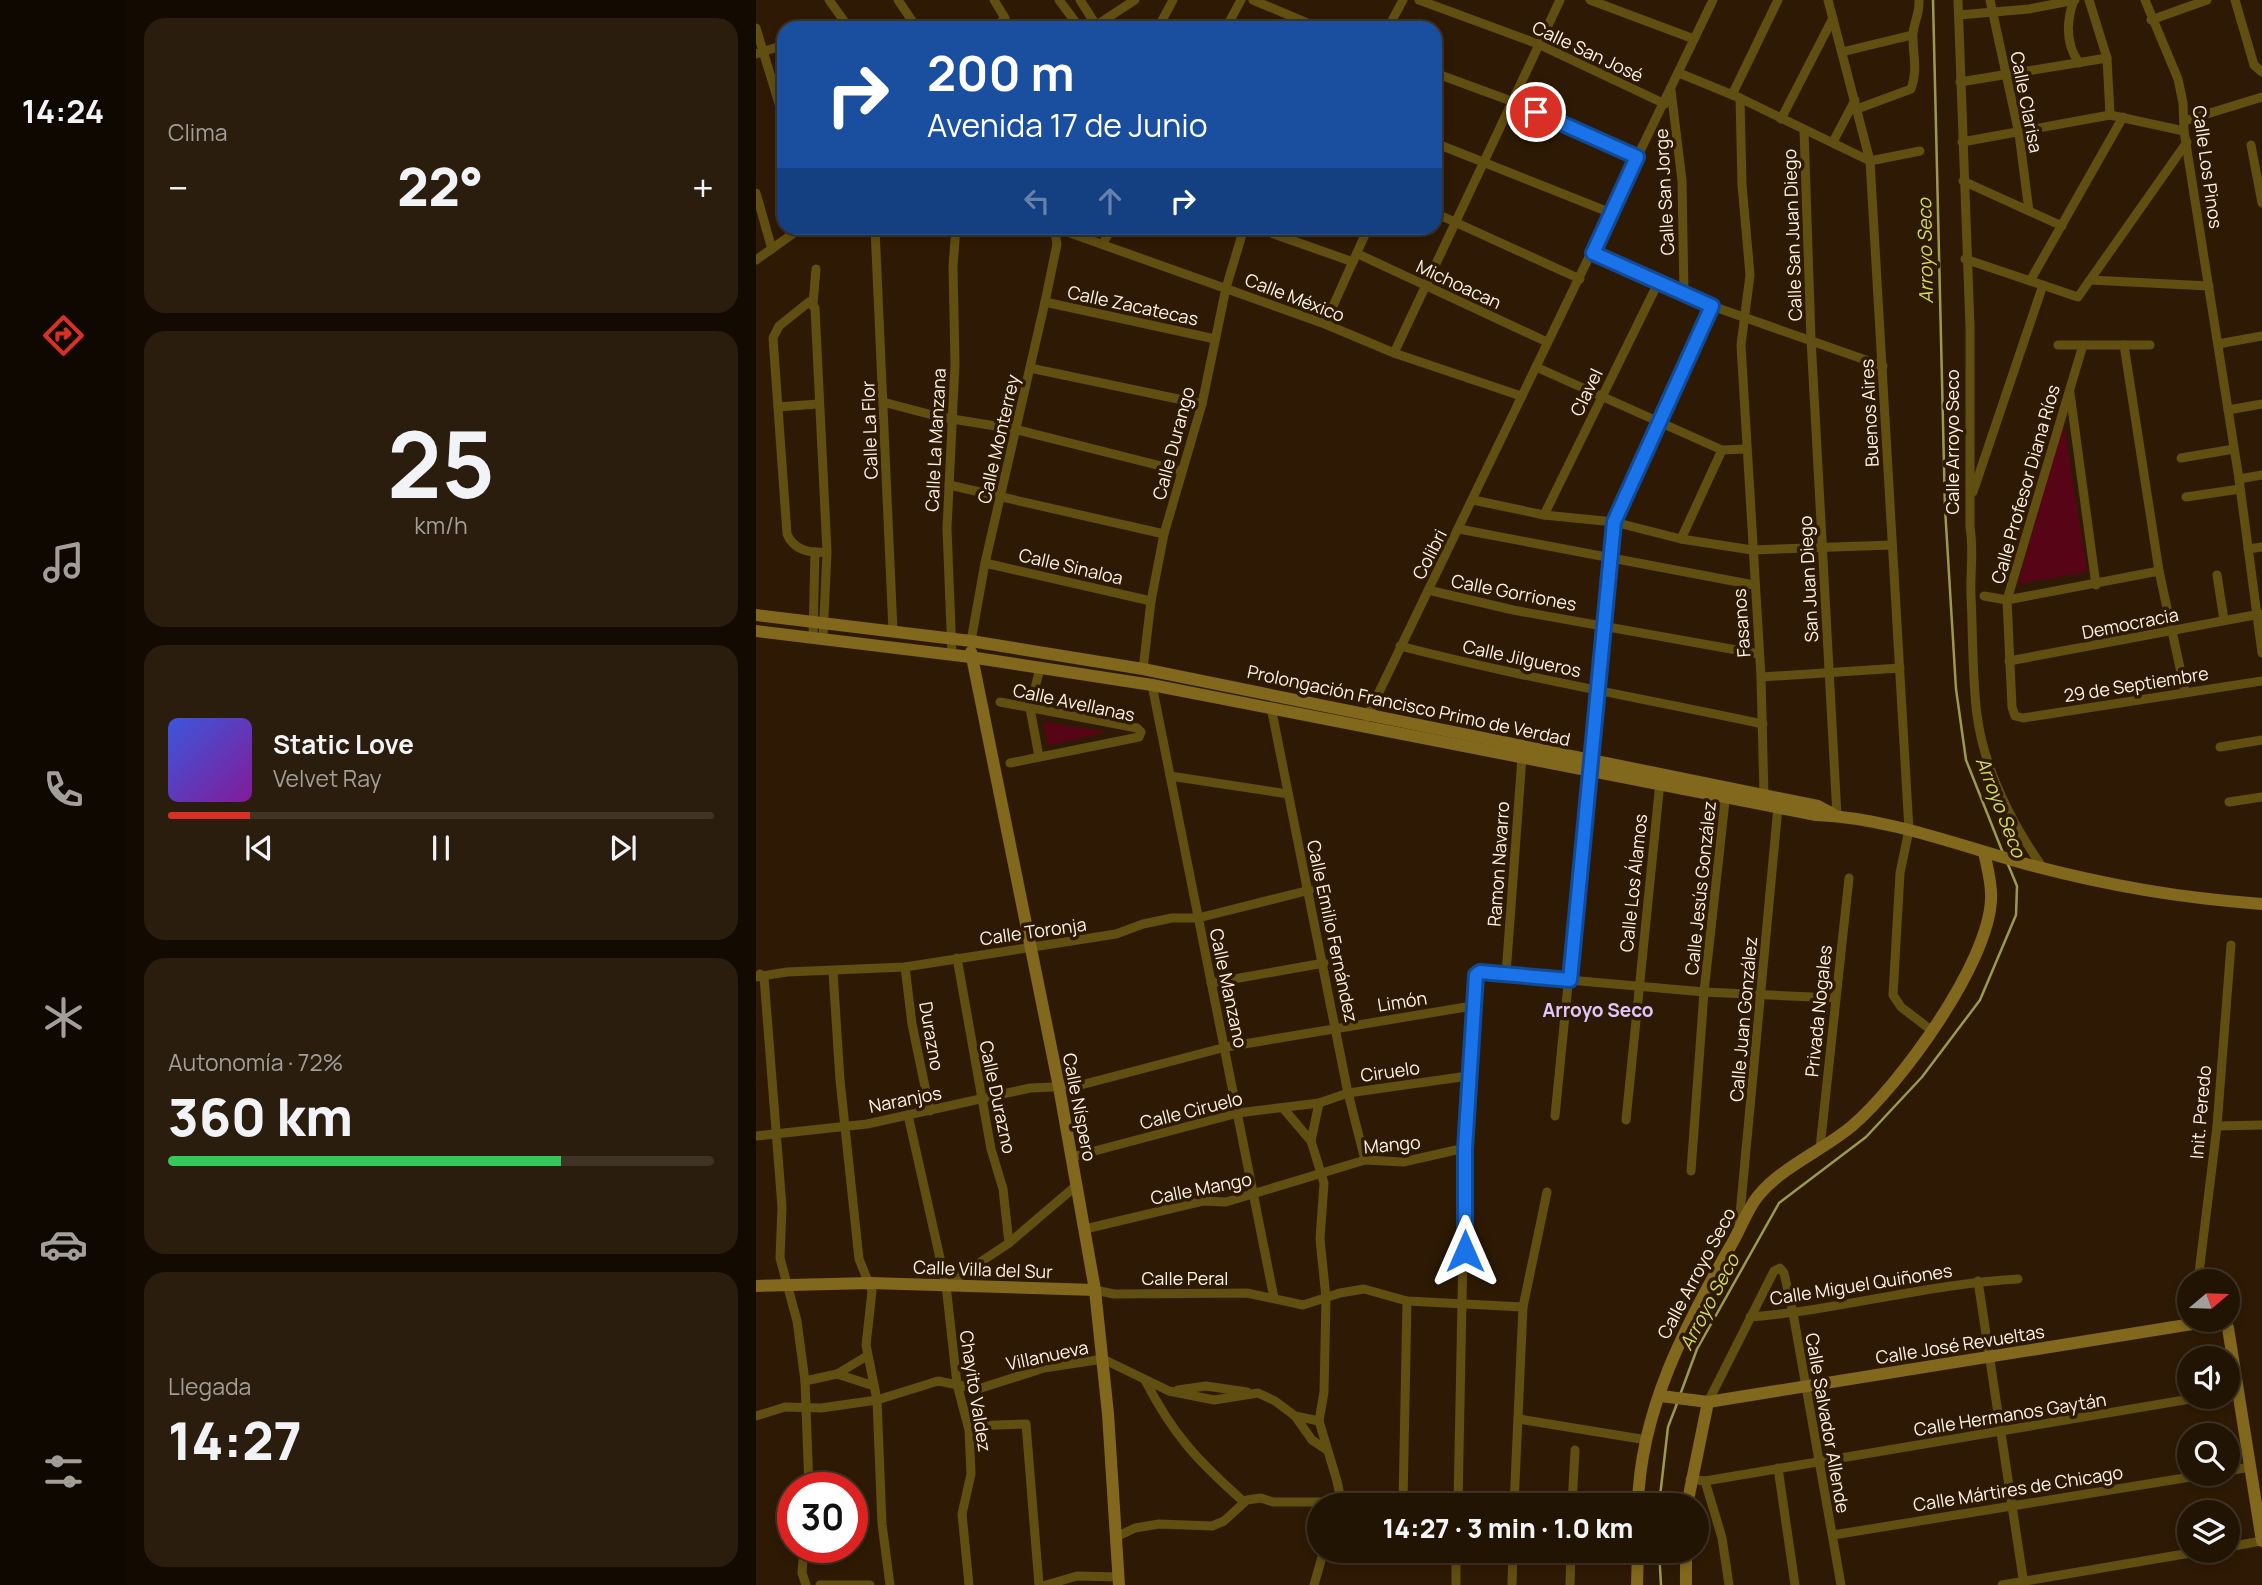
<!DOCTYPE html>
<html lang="es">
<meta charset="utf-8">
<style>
body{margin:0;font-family:Manrope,sans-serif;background:#2a1d0d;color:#f1f3f6;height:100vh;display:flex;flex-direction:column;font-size:26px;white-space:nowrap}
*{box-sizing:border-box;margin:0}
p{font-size:23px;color:#a29e9a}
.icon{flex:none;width:38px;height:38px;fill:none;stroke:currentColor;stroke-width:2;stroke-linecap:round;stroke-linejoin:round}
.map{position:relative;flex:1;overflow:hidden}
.drawer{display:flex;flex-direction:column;gap:18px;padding:18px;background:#130b02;width:630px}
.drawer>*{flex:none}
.banner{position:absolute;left:21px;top:21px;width:665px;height:214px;border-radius:21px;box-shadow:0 4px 10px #0003,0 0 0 2px #3f3325;background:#1a4fa0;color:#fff;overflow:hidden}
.needle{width:46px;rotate:71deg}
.controls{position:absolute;left:1421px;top:1269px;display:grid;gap:14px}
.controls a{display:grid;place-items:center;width:63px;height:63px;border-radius:50%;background:#221403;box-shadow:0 4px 10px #0003,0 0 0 2px #3f3325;font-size:35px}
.speed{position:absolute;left:21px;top:1472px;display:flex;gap:14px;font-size:35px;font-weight:700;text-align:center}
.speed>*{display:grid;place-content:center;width:91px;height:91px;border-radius:50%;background:#221403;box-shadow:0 4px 10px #0003,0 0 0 2px #3f3325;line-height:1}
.speed .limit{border:10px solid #d22;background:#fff;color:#111}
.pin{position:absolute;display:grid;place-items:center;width:60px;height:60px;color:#fff;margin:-30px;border:4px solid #fff;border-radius:50%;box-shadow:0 2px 7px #0007}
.me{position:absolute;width:77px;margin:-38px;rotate:0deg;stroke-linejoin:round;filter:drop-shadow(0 0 5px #0008)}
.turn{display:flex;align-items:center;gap:24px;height:147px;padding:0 35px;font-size:32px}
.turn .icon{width:91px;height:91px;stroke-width:2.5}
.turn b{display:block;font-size:49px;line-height:60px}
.lanes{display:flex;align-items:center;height:66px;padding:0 35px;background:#0003;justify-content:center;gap:35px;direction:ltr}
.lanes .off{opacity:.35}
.big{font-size:52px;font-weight:800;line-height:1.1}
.drawer .tile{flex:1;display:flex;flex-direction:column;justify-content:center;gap:10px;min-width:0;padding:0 24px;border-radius:21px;background:#2a1d0d}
.drawer .dial{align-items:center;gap:0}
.dial b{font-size:91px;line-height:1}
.song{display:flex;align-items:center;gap:21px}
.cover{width:84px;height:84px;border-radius:10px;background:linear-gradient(135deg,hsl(230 70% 55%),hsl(290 70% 35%))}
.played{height:7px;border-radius:4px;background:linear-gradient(90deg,#d93025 15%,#3f3325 15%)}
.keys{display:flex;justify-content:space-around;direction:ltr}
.heat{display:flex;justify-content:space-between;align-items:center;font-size:38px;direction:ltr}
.charge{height:10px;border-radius:5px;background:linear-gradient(90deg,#34c759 72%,#3f3325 0)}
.trip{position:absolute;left:551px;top:1493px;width:402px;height:70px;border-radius:35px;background:#221403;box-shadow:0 4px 10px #0003,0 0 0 2px #3f3325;font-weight:800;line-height:70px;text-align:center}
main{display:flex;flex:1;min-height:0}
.tab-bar{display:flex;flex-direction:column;width:126px;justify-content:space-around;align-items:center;background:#0e0801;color:#a29e9a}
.tab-bar .icon{width:49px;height:49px}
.tab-bar .selected{color:#d93025}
.tab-bar b{font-size:32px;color:#f1f3f6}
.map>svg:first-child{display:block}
.green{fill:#570516}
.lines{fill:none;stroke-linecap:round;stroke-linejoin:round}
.stream{stroke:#9a9a4e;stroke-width:2.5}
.street{stroke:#614e11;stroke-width:9}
.secondary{stroke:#81681c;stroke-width:12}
.route-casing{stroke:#114b97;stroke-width:18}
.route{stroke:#1a73e8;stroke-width:12}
.labels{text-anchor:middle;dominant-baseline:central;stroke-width:7;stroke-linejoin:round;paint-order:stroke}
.street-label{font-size:18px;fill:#fef2e8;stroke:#2e1a04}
.water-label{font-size:19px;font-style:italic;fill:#d1dc61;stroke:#2e1a04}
.neighbourhood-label{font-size:19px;font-weight:bold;fill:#e1c7ff;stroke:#2e1a04}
</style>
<main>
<nav class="tab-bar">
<b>14:24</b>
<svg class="icon selected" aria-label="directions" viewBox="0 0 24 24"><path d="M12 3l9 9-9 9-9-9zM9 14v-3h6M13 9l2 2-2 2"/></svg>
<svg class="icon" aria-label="music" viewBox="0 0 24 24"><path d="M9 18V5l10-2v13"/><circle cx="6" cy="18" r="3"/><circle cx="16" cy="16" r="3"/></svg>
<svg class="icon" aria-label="phone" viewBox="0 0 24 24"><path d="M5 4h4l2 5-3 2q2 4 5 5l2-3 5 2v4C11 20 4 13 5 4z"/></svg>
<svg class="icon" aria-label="climate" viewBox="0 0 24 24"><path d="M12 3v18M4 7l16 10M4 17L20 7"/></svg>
<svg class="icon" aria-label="car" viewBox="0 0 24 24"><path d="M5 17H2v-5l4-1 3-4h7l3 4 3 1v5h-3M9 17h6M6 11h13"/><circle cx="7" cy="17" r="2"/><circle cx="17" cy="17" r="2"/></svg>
<svg class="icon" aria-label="filters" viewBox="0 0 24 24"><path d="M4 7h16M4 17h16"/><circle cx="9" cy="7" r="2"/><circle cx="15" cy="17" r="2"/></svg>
</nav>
<section class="drawer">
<div class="tile"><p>Clima</p>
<div class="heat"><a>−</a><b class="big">22°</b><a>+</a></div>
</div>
<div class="tile dial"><b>25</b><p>km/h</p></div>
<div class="tile">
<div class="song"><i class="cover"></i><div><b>Static Love</b><p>Velvet Ray</p></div></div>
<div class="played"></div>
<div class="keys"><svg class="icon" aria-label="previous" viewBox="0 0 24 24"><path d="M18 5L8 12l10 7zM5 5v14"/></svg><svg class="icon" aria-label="pause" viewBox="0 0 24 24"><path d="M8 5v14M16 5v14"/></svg><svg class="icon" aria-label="next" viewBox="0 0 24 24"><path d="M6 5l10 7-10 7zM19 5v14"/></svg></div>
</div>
<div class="tile"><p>Autonomía · 72%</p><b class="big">360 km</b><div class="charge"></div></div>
<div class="tile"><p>Llegada</p><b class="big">14:27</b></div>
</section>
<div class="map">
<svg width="1506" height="1585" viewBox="0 0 1506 1585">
<rect width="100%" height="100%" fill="#2e1a04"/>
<!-- green -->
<g class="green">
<polygon points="1306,428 1309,429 1331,572 1262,584"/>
<polygon points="287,722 352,732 292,745"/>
</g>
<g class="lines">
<!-- stream -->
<g class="stream">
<polyline points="1177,0 1189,508 1200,689 1210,760 1247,853"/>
<polyline points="924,1395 941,1349 1023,1203 1110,1137 1166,1077 1224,1000 1260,915 1261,886 1251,862"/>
<polyline points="903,1505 912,1427 922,1401"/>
<polyline points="903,1550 905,1585"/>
</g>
<!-- street -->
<g class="street">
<polyline points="73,0 93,28"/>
<polyline points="142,0 161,28"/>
<polyline points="238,0 249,18 239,28"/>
<polyline points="303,0 324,28"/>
<polyline points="324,0 342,28"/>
<polyline points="497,0 563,28"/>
<polyline points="663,0 782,44 909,104"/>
<polyline points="834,0 938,39"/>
<polyline points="1072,0 1114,161 1153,830 1144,873 1137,995 1145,1007 1175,1030"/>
<path d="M1202,0l12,327v200c4,24 0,45 1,69 2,40 1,80 6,119 7,54 35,109 66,153"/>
<polyline points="1234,0 1263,134 1273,211"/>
<path d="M1318,0c-8,22 -9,43 5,63"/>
<polyline points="1333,0 1351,58 1354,115"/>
<polyline points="1389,0 1422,79 1427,103 1428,131 1483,479 1506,653"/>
<polyline points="1479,0 1498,65 1506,72"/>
<polyline points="1203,15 1273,9 1319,0"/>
<polyline points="1395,20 1451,0"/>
<polyline points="0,28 28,120"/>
<polyline points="78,28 90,24"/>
<polyline points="336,28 379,0"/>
<polyline points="402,28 417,0"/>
<polyline points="470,28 485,0"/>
<polyline points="632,28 647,0"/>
<polyline points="1086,52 1156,35"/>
<polyline points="0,54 28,45"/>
<polyline points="679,73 755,101 881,157"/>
<polyline points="923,73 984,98 1114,161"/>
<polyline points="1204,82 1351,58"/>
<polyline points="915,90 926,181 928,294"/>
<polyline points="976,95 1022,0"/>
<polyline points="984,98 986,185 994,275 985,345 1005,677 1008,795"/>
<path d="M1101,109l54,-20c7,-18 2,-33 2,-51 -1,-13 7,-23 6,-38"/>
<polyline points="1025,119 1077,18"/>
<polyline points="1428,121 1506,97"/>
<polyline points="1048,130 1055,339 1081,816"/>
<polyline points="1077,142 1099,100"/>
<polyline points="1206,142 1354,115 1428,131"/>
<polyline points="679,143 855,213"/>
<polyline points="1495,145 1506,203"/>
<polyline points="1114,161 1164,151"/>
<polyline points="1207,181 1306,226"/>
<polyline points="0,193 16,249"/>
<polyline points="679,213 824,279"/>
<polyline points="119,228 137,631"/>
<polyline points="300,228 569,324 638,353 765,396"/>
<polyline points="501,228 597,262"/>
<polyline points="347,243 356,228"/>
<polyline points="837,253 956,306 1127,366"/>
<polyline points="602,254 791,342"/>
<polyline points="1209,259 1322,297 1431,142"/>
<polyline points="0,260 45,228"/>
<polyline points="1334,280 1453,286"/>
<polyline points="1274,281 1367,117"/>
<polyline points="289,302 459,339"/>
<polyline points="57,304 60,269"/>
<polyline points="569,324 612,228"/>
<polyline points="1462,344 1506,336"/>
<polyline points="1302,345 1394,345"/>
<polyline points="1327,345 1251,600 1256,707 1259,716 1267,718 1506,681"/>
<polyline points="1368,345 1403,571 1429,691"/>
<polyline points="638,353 804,0"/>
<polyline points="780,367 966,450 990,449"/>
<polyline points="274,368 446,404"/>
<polyline points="1314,393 1340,585"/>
<polyline points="127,402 184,417 258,429 425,471"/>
<polyline points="22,407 62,404"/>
<polyline points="1472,410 1506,404"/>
<polyline points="1425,458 1478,449"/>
<polyline points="1483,479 1506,475"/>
<polyline points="193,485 408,534"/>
<polyline points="1217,492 1287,285"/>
<polyline points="1430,497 1484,489"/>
<polyline points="717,500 788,515 858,522 925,539 996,550 1136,545"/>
<polyline points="788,515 902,283"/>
<polyline points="703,529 998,585"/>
<polyline points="925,539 966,450"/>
<polyline points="1492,549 1506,547"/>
<polyline points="229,563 395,601"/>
<polyline points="1461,575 1468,620"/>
<polyline points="672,590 757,610 1003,654"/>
<polyline points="1228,596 1251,600 1403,571"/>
<polyline points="57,637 59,552"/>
<path d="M67,638l4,-86 -12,-244 -6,-6 -30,24 -6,12 14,196c7,17 23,19 40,18"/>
<polyline points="215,641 229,563 289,302 301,244 298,228"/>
<path d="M644,646c120,31 241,52 363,78"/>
<polyline points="196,655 191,528 199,364 197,266 200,228"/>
<polyline points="1253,661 1504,614"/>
<polyline points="387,669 395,601 408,534 446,404 470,288 488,228"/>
<polyline points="1005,677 1144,668"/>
<polyline points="396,685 518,1298"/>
<polyline points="244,702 381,728 385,732 383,737 254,763"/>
<polyline points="515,707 592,1093 609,1160"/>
<polyline points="611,717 957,0"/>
<polyline points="1464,747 1506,740"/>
<polyline points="283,757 274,708 284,668"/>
<polyline points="414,776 532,794"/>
<polyline points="1473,802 1506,797"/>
<polyline points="201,958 235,1149 247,1189 253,1243"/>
<polyline points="149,967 156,1024 174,1111"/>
<polyline points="77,972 84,1080 103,1259 116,1291 110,1345 121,1400 126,1524 134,1585"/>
<polyline points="4,974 8,977 26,1207 24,1258 41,1321 49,1381 53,1488"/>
<polyline points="750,974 766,757"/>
<polyline points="0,977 31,972 149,967 360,934 387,924 416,918 442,918 554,890"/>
<polyline points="455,983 568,963"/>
<polyline points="527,1108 555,1141 568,1183 564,1239 570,1298 568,1392 563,1421 581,1481 584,1495 581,1505"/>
<polyline points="152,1115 190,1285 201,1384 213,1430 215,1474 206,1514 213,1585"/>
<polyline points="799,1116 858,522 956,306"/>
<polyline points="870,1120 904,782"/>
<polyline points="1461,1126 1506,1125"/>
<polyline points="0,1136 111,1124 274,1088 321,1086 470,1047 716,1006"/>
<polyline points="555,1141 563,1103"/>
<polyline points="1064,1148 1093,878"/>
<polyline points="316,1157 482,1113 563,1103 592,1093 712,1076"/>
<polyline points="935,1171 948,992 970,792"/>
<polyline points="983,1225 1022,807"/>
<polyline points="329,1229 447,1201 470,1202 609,1160 647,1162 709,1148"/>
<polyline points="1222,1281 1268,1585"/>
<polyline points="1442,1281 1461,1126 1475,945"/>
<polyline points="190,1285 253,1243 321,1185"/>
<polyline points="339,1290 358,1294 491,1293 547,1305 584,1293 608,1289 651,1301 767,1307"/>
<path d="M994,1317c90,-7 178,-33 268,-38"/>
<polyline points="81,1374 118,1386"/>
<path d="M389,1380c28,55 53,81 99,122"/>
<polyline points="49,1381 81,1374 111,1356"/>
<polyline points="422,1390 450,1386 491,1392"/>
<polyline points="952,1402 1018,1271 1024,1268 1028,1273 1037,1313 1085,1585"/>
<polyline points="0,1416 29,1407 65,1408 121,1400 182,1381 222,1389 288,1368 347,1359 413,1391 458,1400 502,1393 519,1401 539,1416 563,1421"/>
<polyline points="539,1416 556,1440 571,1450"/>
<polyline points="763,1419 891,1440"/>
<polyline points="213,1426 270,1424 283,1585"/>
<polyline points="1022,1468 1039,1585"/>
<polyline points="1472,1471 1494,1467"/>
<polyline points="934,1479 949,1481 1452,1396"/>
<polyline points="949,1481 966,1538 973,1585"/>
<polyline points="584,1495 678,1505"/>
<polyline points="647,1502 651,1301"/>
<polyline points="702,1505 709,1148 720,975 724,972 948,992 1079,998"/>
<polyline points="758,1505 767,1307 791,1192"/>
<polyline points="816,1505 819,1450"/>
<polyline points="1077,1535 1453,1474"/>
<polyline points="360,1537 379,1528 403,1524 456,1526 468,1521 491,1500 505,1498 517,1502 570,1502 584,1495"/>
<polyline points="48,1547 46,1573 50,1585"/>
<polyline points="1472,1547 1506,1541"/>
<polyline points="64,1585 114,1585"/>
<polyline points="290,1585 321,1576 363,1577"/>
<polyline points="558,1585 568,1550"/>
<polyline points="700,1585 700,1550"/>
<polyline points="756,1585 757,1550"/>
<polyline points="814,1585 815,1550"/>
<polyline points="1246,1585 1452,1550"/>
</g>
<!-- secondary -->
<g class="secondary">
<polyline points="0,615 215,641 387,669 1062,806 1077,814"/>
<path d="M0,631l214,26 182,28 664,130c74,3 144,31 214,50 80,21 150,33 232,39"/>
<polyline points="215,652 303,1087 339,1290 352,1414 363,1585"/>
<polyline points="0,1286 114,1283 339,1290"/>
<polyline points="1463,1320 1469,1321 1472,1328 1506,1541"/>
<polyline points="905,1396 952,1402 1461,1320"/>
<path d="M882,1505c2,-93 47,-179 92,-258 10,-16 16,-36 28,-51 25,-30 64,-45 94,-70 48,-41 137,-163 139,-227 1,-16 -4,-32 -7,-47"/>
<polyline points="931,1505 952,1402"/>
<polyline points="881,1585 882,1550"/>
<polyline points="930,1585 930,1550"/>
</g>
</g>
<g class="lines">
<!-- route casing -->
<g class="route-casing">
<polyline id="route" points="709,1251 709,1149 720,975 724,972 814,980 858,522 956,306 837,253 881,157 780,112"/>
</g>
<!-- route -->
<use href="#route" class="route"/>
</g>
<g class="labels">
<!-- street labels -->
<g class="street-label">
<text transform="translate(832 51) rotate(25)">Calle San José</text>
<text transform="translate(1271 102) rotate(79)">Calle Clarisa</text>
<text transform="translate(1452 167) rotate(82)">Calle Los Pinos</text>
<text transform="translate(908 192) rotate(-93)">Calle San Jorge</text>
<text transform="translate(1036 235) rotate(-92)">Calle San Juan Diego</text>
<text transform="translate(703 284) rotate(25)">Michoacan</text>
<text transform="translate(539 297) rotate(21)">Calle México</text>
<text transform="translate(377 305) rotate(12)">Calle Zacatecas</text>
<text transform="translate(830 392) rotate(-64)">Clavel</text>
<text transform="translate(1113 413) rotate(-93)">Buenos Aires</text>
<text transform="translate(113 430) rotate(-92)">Calle La Flor</text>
<text transform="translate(242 439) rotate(-77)">Calle Monterrey</text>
<text transform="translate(179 440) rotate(-87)">Calle La Manzana</text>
<text transform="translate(1196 442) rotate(-90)">Calle Arroyo Seco</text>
<text transform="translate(417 443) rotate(-75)">Calle Durango</text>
<text transform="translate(1269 484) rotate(-74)">Calle Profesor Diana Ríos</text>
<text transform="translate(673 554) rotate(-63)">Colibri</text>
<text transform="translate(315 566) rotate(13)">Calle Sinaloa</text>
<text transform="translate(1052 579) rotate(-93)">San Juan Diego</text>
<text transform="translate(758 592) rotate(11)">Calle Gorriones</text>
<text transform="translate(985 623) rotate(-94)">Fasanos</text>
<text transform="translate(1374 623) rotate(-11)">Democracia</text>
<text transform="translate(766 658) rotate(12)">Calle Jilgueros</text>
<text transform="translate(1380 684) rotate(-9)">29 de Septiembre</text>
<text transform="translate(318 702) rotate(12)">Calle Avellanas</text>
<text transform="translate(653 705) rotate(12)">Prolongación Francisco Primo de Verdad</text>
<text transform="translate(742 864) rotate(-86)">Ramon Navarro</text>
<text transform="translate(877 883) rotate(-84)">Calle Los Álamos</text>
<text transform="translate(944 888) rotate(-84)">Calle Jesús González</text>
<text transform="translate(277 931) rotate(-8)">Calle Toronja</text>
<text transform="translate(577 931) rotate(78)">Calle Emilio Fernández</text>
<text transform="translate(473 988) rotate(78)">Calle Manzano</text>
<text transform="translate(646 1001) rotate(-9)">Limón</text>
<text transform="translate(1062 1011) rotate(-84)">Privada Nogales</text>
<text transform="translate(987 1019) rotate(-85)">Calle Juan González</text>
<text transform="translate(176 1036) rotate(80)">Durazno</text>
<text transform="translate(634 1071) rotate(-8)">Ciruelo</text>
<text transform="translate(242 1097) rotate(78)">Calle Durazno</text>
<text transform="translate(149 1099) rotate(-11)">Naranjos</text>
<text transform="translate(324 1107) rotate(79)">Calle Níspero</text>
<text transform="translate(435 1110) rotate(-14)">Calle Ciruelo</text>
<text transform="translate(1444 1112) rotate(-85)">Init. Peredo</text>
<text transform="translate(636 1144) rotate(-5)">Mango</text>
<text transform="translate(445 1188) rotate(-11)">Calle Mango</text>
<text transform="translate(227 1269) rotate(2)">Calle Villa del Sur</text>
<text transform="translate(940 1273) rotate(-62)">Calle Arroyo Seco</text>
<text x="429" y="1278">Calle Peral</text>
<text transform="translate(1105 1284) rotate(-9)">Calle Miguel Quiñones</text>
<text transform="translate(1204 1344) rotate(-9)">Calle José Revueltas</text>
<text transform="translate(291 1355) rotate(-12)">Villanueva</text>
<text transform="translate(220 1391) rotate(81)">Chayito Valdez</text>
<text transform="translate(1254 1414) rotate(-9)">Calle Hermanos Gaytán</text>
<text transform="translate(1072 1423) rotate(80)">Calle Salvador Allende</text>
<text transform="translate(1262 1488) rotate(-9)">Calle Mártires de Chicago</text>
</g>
<!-- water labels -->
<g class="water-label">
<text transform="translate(1169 251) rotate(-91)">Arroyo Seco</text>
<text transform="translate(1245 807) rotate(69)">Arroyo Seco</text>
<text transform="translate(953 1302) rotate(-62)">Arroyo Seco</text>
</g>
<!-- neighbourhood labels -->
<g class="neighbourhood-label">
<text x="842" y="1010">Arroyo Seco</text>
</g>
</g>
</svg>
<div class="controls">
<a><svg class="needle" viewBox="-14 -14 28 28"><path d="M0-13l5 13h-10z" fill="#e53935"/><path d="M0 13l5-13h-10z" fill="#a29e9a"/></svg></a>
<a><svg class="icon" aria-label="sound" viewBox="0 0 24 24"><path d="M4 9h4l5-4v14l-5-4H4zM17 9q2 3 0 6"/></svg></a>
<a><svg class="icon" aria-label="search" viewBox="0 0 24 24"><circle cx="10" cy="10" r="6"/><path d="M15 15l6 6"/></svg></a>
<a><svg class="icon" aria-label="layers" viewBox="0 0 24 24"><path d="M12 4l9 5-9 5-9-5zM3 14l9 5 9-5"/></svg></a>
</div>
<div class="speed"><div class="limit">30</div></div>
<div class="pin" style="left:780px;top:112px;background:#d93025"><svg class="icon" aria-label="arrive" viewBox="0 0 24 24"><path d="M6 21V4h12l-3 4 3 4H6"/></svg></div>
<svg class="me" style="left:709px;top:1251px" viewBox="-20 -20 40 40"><path d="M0-17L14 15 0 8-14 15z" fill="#1a73e8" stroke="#fff" stroke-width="4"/></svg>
<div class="trip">14:27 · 3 min · 1.0 km</div>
<div class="banner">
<div class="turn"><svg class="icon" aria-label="right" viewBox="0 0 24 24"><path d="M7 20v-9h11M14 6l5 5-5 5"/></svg><div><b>200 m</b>Avenida 17 de Junio</div></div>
<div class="lanes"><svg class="icon off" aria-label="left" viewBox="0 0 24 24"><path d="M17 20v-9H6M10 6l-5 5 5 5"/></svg><svg class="icon off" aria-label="ahead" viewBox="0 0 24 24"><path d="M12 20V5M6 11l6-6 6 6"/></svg><svg class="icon" aria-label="right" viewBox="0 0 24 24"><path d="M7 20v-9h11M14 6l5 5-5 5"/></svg></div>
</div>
</div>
</main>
